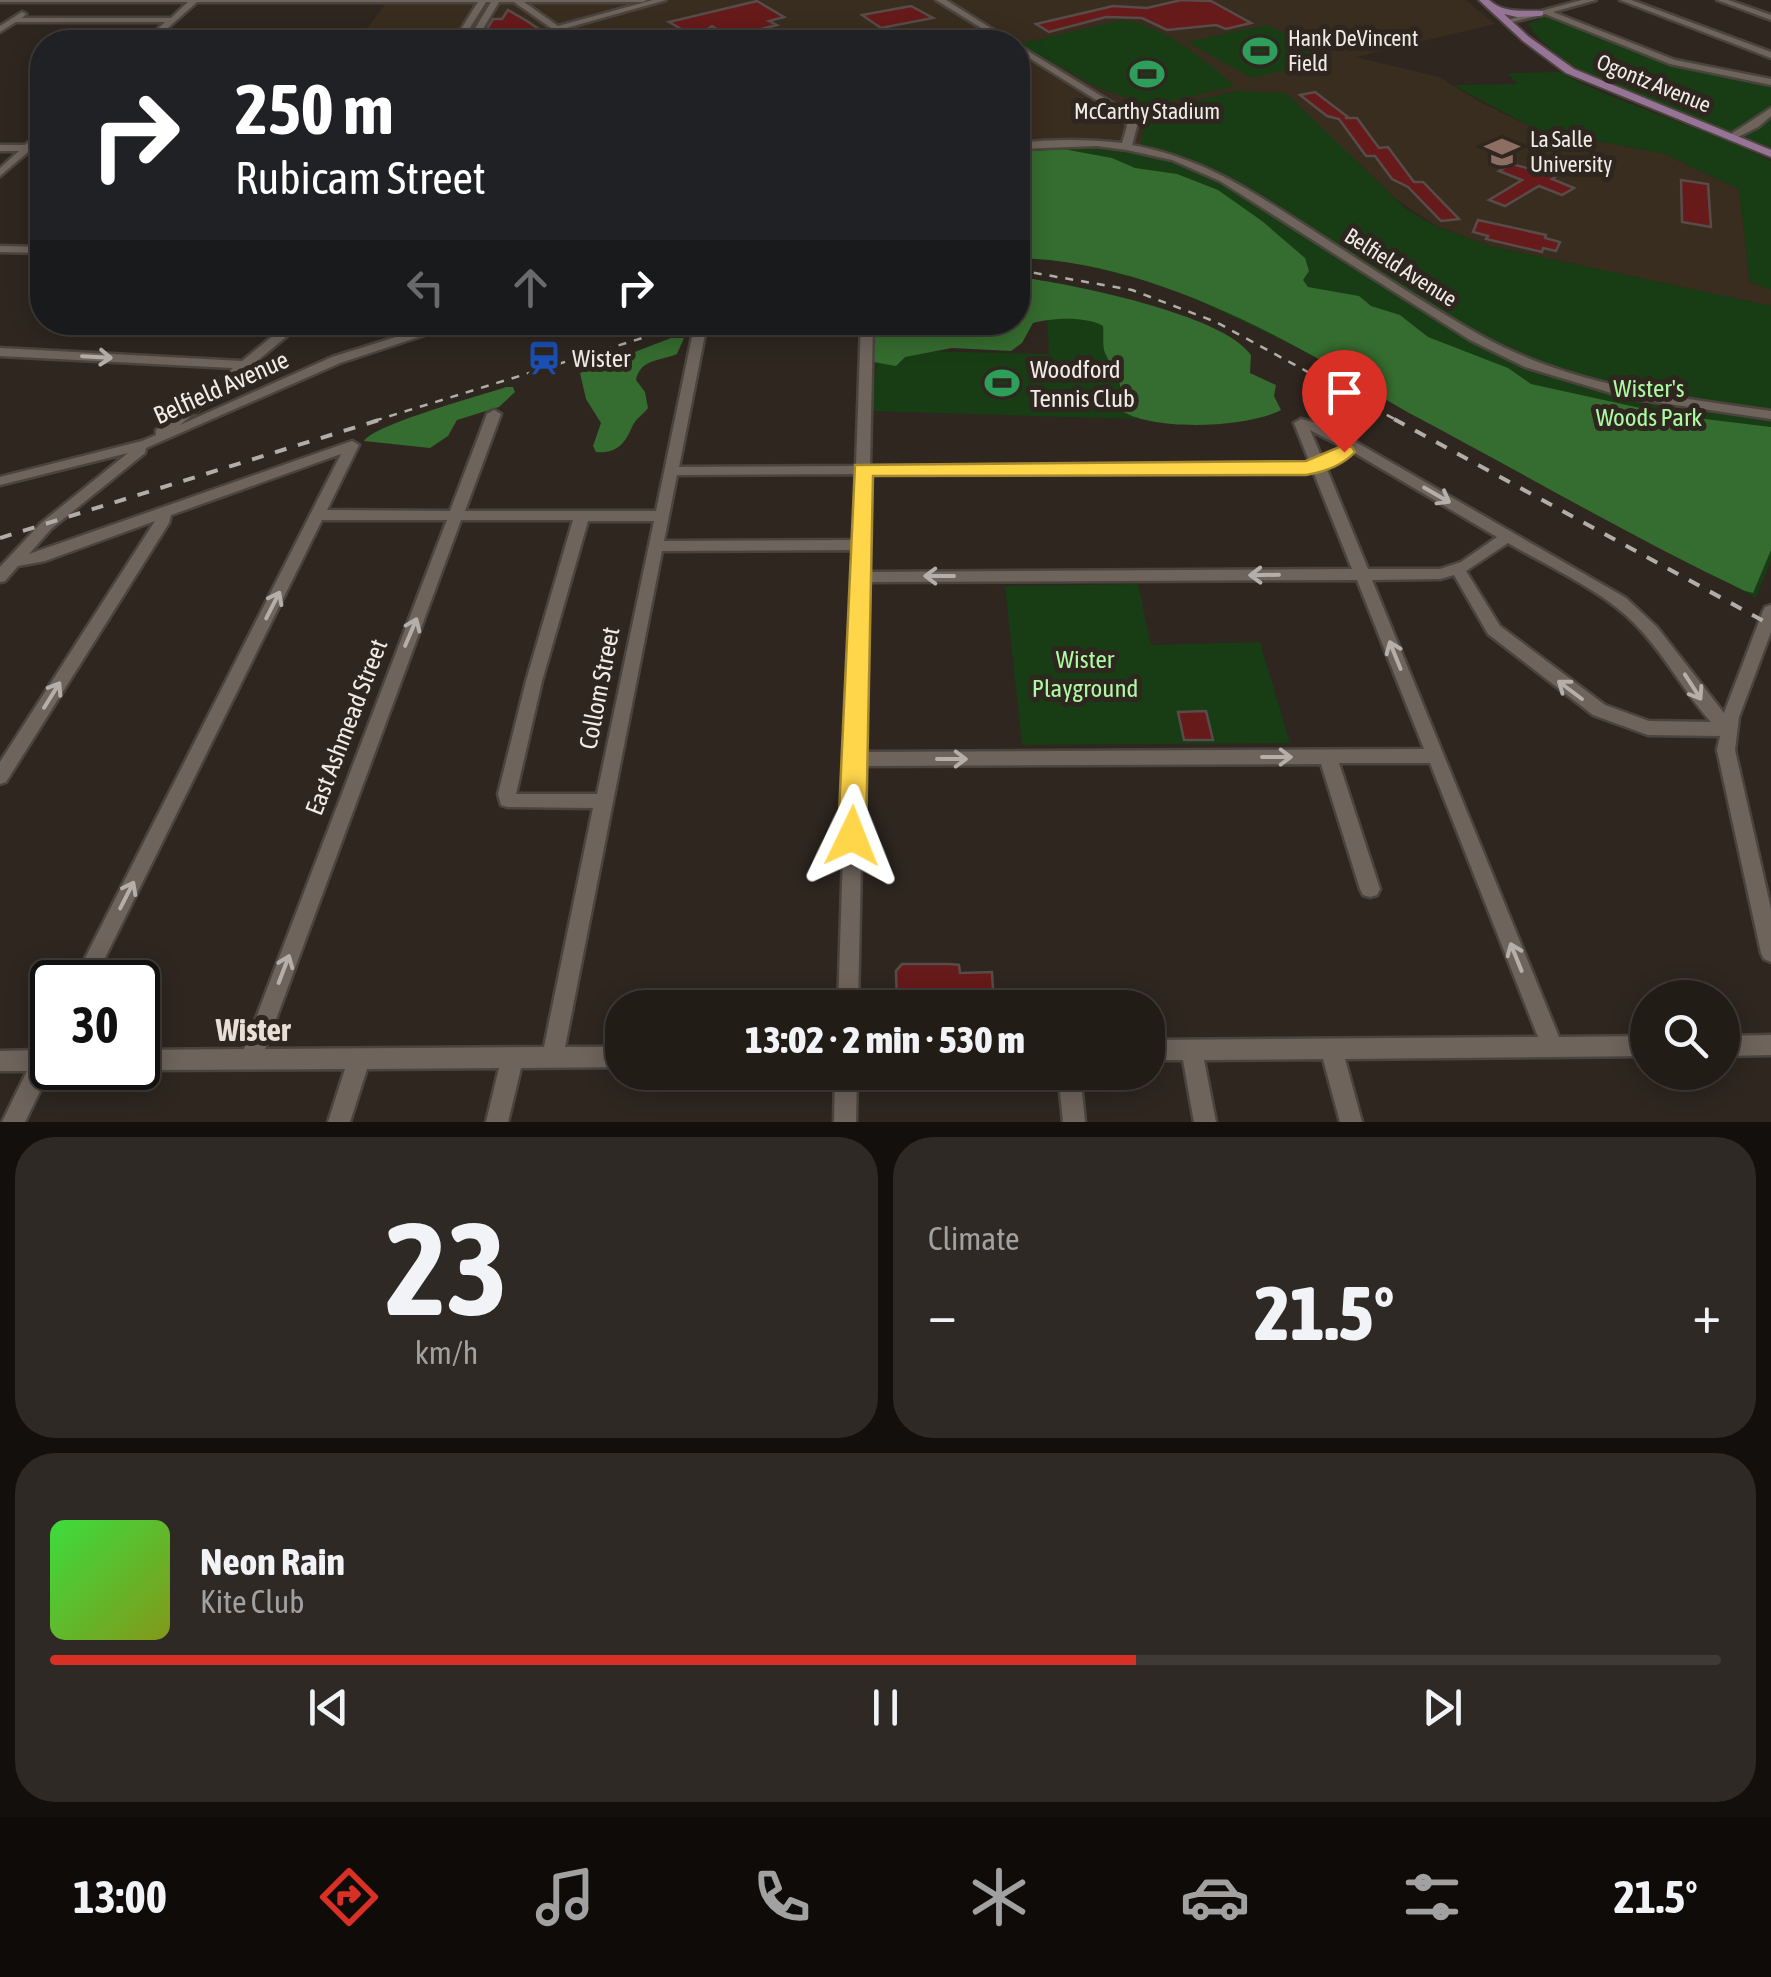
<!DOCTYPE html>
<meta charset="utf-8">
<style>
body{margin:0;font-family:"Asap Condensed",sans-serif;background:#2e2924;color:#f1f3f6;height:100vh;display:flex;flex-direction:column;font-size:38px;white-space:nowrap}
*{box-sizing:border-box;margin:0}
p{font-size:32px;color:#a2a1a1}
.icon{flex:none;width:55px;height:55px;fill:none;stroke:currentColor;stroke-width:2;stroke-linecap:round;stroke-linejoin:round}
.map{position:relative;height:1122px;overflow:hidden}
.drawer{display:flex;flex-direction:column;gap:15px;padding:15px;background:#130f0d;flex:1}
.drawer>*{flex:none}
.guide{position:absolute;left:30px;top:30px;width:1000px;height:305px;border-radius:40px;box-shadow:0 5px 25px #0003,0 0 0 2px #3f3a36;background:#202124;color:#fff;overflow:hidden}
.fabs{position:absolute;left:1630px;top:980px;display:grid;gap:20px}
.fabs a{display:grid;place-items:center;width:110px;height:110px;border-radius:50%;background:#221c17;box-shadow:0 5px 25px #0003,0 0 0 2px #3f3a36;font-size:50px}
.speed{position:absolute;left:30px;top:960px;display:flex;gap:20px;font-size:50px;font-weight:700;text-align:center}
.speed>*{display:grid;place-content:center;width:130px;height:130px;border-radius:50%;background:#221c17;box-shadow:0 5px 25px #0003,0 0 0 2px #3f3a36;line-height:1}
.speed .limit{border:5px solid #111;border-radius:15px;background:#fff;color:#111}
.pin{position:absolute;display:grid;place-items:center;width:85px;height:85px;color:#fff;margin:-102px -42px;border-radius:50% 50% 50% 0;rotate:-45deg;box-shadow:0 0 10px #0007}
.pin .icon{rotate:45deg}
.me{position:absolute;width:110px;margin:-55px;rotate:2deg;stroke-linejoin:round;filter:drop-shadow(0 0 8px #0008)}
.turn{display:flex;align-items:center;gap:35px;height:210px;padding:0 40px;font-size:45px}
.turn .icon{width:130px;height:130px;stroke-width:2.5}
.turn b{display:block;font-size:70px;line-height:85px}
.lanes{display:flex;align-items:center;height:95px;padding:0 40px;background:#0003;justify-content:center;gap:50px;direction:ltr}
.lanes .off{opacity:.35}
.big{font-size:75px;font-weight:800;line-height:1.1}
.drawer .tile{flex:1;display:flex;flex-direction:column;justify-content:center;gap:15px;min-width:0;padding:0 35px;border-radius:40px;background:#2e2924}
.drawer .dial{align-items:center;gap:0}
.dial b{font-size:130px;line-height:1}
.song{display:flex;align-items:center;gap:30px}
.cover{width:120px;height:120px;border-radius:15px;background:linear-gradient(135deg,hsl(120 70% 55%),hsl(70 70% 35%))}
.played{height:10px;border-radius:5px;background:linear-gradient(90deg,#d93025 65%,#3f3a36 65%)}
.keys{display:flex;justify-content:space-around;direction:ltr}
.heat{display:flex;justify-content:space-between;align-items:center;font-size:55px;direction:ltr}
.drawer .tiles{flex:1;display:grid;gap:15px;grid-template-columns:1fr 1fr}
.tile:last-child{grid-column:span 2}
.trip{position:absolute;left:605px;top:990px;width:560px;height:100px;border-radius:40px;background:#221c17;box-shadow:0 5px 25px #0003,0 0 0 2px #3f3a36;font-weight:800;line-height:100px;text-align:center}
.tab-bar{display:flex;height:160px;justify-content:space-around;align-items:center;background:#0e0b09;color:#a2a1a1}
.tab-bar .icon{width:70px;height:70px}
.tab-bar .active{color:#d93025}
.tab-bar b{font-size:45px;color:#f1f3f6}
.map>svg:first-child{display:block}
.education{fill:#392d1f}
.green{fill:#183d14}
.forest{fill:#356c2f}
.building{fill:#671a1a;stroke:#584c4a;stroke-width:2.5}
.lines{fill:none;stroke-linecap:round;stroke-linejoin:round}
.minor-casing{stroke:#4b443e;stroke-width:5}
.major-casing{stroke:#4b443e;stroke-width:4}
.minor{fill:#6e645c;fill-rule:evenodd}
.major{fill:#967496;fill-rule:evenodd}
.rail-far1{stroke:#b3ada8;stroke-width:2.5;stroke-dasharray:8 8;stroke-linecap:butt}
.rail{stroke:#b3ada8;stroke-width:4;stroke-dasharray:12 12;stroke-linecap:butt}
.oneway{stroke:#b6aea8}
.route{fill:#ffd54a;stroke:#a68a30;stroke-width:2.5}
.labels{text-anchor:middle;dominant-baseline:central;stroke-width:10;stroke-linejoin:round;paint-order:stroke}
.far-poi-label{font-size:22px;fill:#f1ebe7;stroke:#2e261f;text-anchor:start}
.far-street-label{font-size:22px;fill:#f1ebe7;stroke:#2e261f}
.poi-label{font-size:25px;fill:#f1ebe7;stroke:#2e261f;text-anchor:start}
.street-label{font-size:25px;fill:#f1ebe7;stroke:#2e261f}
.park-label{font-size:25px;fill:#acfaa2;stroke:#2e261f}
.near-neighbourhood-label{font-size:32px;font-weight:bold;fill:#eadfd6;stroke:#2e261f}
</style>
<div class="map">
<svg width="1771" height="1122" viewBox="0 0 1771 1122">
<rect width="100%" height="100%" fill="#2e261f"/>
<!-- education -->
<polygon class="education" points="195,0 1466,0 1495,24 1356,57 1439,77 1480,102 1535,129 1665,154 1739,189 1750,282 1771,290 1771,306 1490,246 1436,226 1237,91 1137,115 1144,124 1140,155 1092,148 1027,150 1018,139 1018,42 148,42 156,36 361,36 386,3"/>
<!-- green -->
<g class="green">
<path d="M1549,15l134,53 88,17v63c-72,-34 -198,-58 -243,-124z"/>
<path d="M1124,20c41,7 80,39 111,66l-85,20 -51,-18 -81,-44z"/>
<polygon points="1267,25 1334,59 1252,78 1187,42"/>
<polygon points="162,36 323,37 318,42 155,42"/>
<path d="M1559,72c68,36 143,54 212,89v129l-21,-8 -11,-93 -74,-35 -130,-25 -82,-44 65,-1 -11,-11z"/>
<polygon points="1237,91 1286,93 1406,209 1435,226 1490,246 1771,306 1771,560 1756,598 1294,346 1210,306 1162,285 1076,263 1018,258 1018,139 1027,150 1092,148 1139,154 1144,124 1136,115"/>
<polygon points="1047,317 1121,319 1136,419 871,411 878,350 1049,354"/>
<polygon points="1138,584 1151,645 1260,642 1290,743 1022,745 1005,586"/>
</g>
<!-- forest -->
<g class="forest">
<path d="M1063,149l49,9 23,10 42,6 41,16 44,31 43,37 4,13 -6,9 5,7 51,9 12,10 29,9 28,22 80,31 23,16 141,31 99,12v123l-18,43 -8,-2c-114,-54 -224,-119 -336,-178 -29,-16 -56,-35 -85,-51 -90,-51 -201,-102 -306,-104v-106z"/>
<path d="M1018,277c50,6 205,37 233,78l-1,18 26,12 -2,11 7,14c-33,18 -132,22 -162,-1 7,-25 -4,-34 -14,-56 -3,-7 -1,-19 -2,-27 -18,-10 -50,-8 -70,-3l-11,20 -11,8 -59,-3 -47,9 -9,9 -23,-4 1,-39 144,-1z"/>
<path d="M671,338h13l-7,16c-17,7 -37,5 -41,26l9,12 3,16c-5,7 -13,11 -16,19 -7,17 -16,27 -36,25l-3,-6 8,-23 -15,-24 -6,-26z"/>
<path d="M506,387h7l2,5 -16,15 -42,13 -9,16 -18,12 -66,-7c11,-17 116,-45 142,-54z"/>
</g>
<!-- building -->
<g class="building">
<polygon points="1181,0 1211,1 1251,23 1226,29 1216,25 1167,30 1142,18 1106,17 1049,32 1036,24 1113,6 1147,8"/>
<polygon points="757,1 784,17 769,21 777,25 742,34 736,29 723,33 712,26 689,42 650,42 649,39 683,30 669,22"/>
<polygon points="911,6 933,18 881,28 862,15"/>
<polygon points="508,10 527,21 546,34 486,42 483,36 493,19 502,19"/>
<polygon points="1315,92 1348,117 1345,118 1357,118 1379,148 1388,147 1414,182 1423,182 1459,219 1441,221 1408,187 1392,179 1375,156 1366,156 1339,119 1327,116 1300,95"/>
<polygon points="1561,158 1576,164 1552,179 1574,188 1562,195 1539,186 1505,206 1489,200 1522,180 1499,171 1512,164 1538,171"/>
<polygon points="1681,180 1708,184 1711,227 1682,222"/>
<polygon points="1478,220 1546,235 1545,238 1560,242 1556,251 1543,248 1542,252 1486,239 1488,236 1473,232"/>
<polygon points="1206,711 1213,740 1184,740 1178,712"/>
<polygon points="902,964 950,964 959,965 960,973 992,972 994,1008 897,1008 896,971"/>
</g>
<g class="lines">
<!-- minor casing -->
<g class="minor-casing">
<g id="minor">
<polygon points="0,0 647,0 643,2 524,2 558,26 653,0 666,0 563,29 580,42 571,42 514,2 499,2 475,42 467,42 491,2 486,2 461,42 453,42 478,2 197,2 152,42 144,42 165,22 16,22 0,32 0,26 22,12 26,14 22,18 171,18 188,2 0,2"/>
<polygon points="936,0 946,0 1013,42 1004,42"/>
<polygon points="1582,0 1596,0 1553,12 1675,60 1771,79 1771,85 1670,64 1545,14 1508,23 1504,21"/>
<polygon points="1620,0 1631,0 1771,52 1771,58"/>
<polygon points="1717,0 1728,0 1771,15 1771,20"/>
<path d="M1018,45l114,70 5,11 -5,19c69,13 113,42 171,79 58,37 115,76 175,110 92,52 191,62 293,77v8l-143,-21 -103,-31 -55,-27 -250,-159 -48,-21 -45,-10 -30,-4 -79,3v-6c35,-4 69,-4 104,0l5,-17 -2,-8 -107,-67z"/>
<polygon points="1771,108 1771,116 1758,127 1736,138 1728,136"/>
<polygon points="42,132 42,140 0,176 0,168 19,151 0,151 0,145 25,145"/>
<polygon points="0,246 42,247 42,253 0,252"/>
<polygon points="227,322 220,327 214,323 214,322"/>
<path d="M290,322h14l-124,103 152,-68 112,-35h20l-124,41 -194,85 -1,5 -94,76 -22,25 323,-113 7,4 -32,65 123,1 37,-97 7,-4 7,4 -36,97h191l37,-179 18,-10h17l-23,12 -26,133 177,-1 5,-144h12l-3,144 436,-2 4,-1 -16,-40 7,-4 27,7 298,172 31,29 67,86 39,-102 2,-4 6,-2v27l-32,85 -4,33 36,159v53l-7,-3 -3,-6 -44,-203 3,-14 -72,-1 -55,-20 -105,-81 -34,-59 -14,4 -68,1 187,457 89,-1v20l-303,3 17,63h-22l-17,-63 -119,1 12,62h-22l-11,-62h-35v-20l390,-3 -108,-274h-91l41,126 -3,6 -7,2 -7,-2 -3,-6 -39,-125 -458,2 -5,242h-20l15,-458 -191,1 -97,496h57v20l-101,1 -13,54h-22l13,-54 -132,1 -17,53h-22l17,-53 -207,1 -7,-2h7v-18l106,-1 203,-529h-125l-229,462h-20l268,-528 -170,61 -2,8 -163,259 -6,2v-22l155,-241 -110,40 -27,5 -13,15 -5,1v-15l41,-44 87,-70 -128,32v-8l142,-36 14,-6v-5l77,-62 -233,-12v-8l242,13zM1310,430l33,17 -21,11zM1353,452l144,85 -36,25 -21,7h-72l-42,-102zM1313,471l39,98 -484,3 2,-98zM856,474l-2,66 -190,1 13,-66zM461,520h112l-47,161 -28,113 3,11 6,2 86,1 -49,239 -279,2zM588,521h66l-57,273h-81l26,-113zM1508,543c39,23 95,48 126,80 30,30 49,68 77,99l-62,-1 -44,-16 -105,-79 -34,-55zM1357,580l67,169 -560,3 3,-170z"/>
<polygon points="52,1033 52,1068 56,1068 50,1070 25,1122 2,1122 27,1071 0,1071 0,1051 37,1050 45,1036"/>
<polygon points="1771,1035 1771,1055 1722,1056 1722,1036"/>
<polygon points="835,1072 857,1072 856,1122 834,1122"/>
<polygon points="1058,1072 1080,1072 1085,1122 1063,1122"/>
</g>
</g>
<!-- major casing -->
<g class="major-casing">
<path id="major" d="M1479,0h10c15,14 36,10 54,11v4l-3,1 -23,1 -13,-3 25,23 45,32 197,81v7l-205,-84 -43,-32z"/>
</g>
<!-- minor -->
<use href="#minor" class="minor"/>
<!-- major -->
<use href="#major" class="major"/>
<!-- rail-far1 -->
<g class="rail-far1">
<polyline points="1018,270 1132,290 1216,322 1398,421"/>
<polyline points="374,421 694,322"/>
</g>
<!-- rail -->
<g class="rail">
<polyline points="1394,419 1771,625"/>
<polyline points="0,538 382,419"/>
</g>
</g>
<!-- one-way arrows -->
<defs><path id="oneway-shaft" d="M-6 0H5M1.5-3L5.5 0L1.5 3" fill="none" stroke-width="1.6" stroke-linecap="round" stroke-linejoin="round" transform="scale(2.5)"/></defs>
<g class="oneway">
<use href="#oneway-shaft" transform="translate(97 357) rotate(3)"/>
<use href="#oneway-shaft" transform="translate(1437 495) rotate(30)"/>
<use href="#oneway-shaft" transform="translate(1264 575) rotate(179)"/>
<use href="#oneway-shaft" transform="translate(939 576) rotate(180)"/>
<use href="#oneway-shaft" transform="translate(273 605) rotate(-63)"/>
<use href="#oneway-shaft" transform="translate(411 632) rotate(-67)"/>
<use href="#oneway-shaft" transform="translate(1395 655) rotate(-112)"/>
<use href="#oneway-shaft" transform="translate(1693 687) rotate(57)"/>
<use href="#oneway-shaft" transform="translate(1570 690) rotate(-143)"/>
<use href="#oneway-shaft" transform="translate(52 695) rotate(-58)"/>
<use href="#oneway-shaft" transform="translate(1277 757)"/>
<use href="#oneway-shaft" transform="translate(952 759)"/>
<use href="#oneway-shaft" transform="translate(127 895) rotate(-63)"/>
<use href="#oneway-shaft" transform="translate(1516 957) rotate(-112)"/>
<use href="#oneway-shaft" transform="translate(284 969) rotate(-69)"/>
</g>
<!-- route -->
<path class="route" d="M1344,445l8,2 3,5c-12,13 -31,20 -49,23l-433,1 -7,360 -4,9 -10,3 -10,-3 -4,-9 17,-371 451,-4z"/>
<!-- icons -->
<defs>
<g id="stadium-bare" transform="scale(2.7)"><path d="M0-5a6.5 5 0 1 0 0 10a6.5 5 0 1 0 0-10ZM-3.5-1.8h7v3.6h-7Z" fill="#2e9e5b" stroke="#2e261f" stroke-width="2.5" paint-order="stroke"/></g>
<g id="university-bare" transform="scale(2.7)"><path d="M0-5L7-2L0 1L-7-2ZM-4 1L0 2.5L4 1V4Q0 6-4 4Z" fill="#8d6e63" stroke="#2e261f" stroke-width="2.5" paint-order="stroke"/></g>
<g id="station-bare" transform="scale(2.7)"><path d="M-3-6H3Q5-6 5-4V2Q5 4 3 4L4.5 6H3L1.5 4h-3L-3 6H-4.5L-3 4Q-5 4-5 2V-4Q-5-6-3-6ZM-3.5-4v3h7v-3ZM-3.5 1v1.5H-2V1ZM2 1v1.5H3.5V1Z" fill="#1a4fb4" stroke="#2e261f" stroke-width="2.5" paint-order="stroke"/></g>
</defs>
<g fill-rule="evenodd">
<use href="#stadium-bare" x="1260" y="51"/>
<use href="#stadium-bare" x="1147" y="74"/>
<use href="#university-bare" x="1502" y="152"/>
<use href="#station-bare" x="544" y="358"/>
<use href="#stadium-bare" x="1002" y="383"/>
</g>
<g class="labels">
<!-- far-poi labels -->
<g class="far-poi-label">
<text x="1288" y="38">Hank DeVincent<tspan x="1288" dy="25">Field</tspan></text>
<text x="1147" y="111" text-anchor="middle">McCarthy Stadium</text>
<text x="1530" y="139">La Salle<tspan x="1530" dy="25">University</tspan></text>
</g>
<!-- far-street labels -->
<g class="far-street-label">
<text transform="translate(1654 83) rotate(22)">Ogontz Avenue</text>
<text transform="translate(1401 267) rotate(32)">Belfield Avenue</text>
</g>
<!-- poi labels -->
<g class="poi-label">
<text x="572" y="358">Wister</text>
<text x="1030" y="369">Woodford<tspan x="1030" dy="29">Tennis Club</tspan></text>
</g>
<!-- street labels -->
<g class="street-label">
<text transform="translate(221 387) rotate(-24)">Belfield Avenue</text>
<text transform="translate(599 688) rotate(-79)">Collom Street</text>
<text transform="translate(346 727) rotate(-69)">East Ashmead Street</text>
</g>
<!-- park labels -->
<g class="park-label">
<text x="1649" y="388">Wister's<tspan x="1649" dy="29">Woods Park</tspan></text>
<text x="1085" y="659">Wister<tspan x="1085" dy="29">Playground</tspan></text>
</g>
<!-- near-neighbourhood labels -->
<g class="near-neighbourhood-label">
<text x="253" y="1029">Wister</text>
</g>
</g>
</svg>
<div class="fabs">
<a><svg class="icon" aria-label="search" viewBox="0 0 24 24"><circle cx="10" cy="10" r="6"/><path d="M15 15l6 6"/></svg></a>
</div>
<div class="speed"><div class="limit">30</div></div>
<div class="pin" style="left:1344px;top:452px;background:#d93025"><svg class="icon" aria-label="arrive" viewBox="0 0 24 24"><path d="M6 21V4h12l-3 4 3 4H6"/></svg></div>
<svg class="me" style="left:852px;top:836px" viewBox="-20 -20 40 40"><path d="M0-17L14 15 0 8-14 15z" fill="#ffd54a" stroke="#fff" stroke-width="4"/></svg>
<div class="trip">13:02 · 2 min · 530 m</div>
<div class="guide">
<div class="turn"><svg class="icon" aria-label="right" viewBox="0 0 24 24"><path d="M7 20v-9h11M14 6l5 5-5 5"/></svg><div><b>250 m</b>Rubicam Street</div></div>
<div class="lanes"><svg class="icon off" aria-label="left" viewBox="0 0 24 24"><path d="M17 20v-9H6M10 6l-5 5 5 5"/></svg><svg class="icon off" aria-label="ahead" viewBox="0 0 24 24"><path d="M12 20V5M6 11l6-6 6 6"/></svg><svg class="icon" aria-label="right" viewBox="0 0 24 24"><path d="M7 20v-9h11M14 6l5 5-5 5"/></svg></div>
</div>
</div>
<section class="drawer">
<div class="tiles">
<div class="tile dial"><b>23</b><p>km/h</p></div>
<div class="tile"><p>Climate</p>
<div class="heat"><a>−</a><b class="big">21.5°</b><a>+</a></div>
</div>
<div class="tile">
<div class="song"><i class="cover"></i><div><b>Neon Rain</b><p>Kite Club</p></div></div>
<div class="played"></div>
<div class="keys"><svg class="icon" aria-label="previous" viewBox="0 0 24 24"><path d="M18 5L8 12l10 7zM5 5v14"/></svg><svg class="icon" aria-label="pause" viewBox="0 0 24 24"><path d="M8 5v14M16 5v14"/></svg><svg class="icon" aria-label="next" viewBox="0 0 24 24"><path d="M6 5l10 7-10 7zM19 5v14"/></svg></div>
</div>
</div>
</section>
<nav class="tab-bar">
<b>13:00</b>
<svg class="icon active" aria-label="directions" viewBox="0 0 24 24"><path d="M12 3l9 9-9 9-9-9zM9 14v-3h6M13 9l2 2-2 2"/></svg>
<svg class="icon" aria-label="music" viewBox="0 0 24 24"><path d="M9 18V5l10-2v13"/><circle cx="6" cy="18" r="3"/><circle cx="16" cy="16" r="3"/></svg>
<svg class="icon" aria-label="phone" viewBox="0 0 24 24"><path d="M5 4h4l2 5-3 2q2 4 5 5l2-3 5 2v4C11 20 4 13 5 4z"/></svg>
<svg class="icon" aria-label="climate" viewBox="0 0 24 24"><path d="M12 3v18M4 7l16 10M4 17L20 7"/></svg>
<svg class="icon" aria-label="car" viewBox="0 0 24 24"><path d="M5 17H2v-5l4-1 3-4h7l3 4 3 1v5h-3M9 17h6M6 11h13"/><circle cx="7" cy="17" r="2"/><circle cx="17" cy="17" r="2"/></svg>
<svg class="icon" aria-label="filters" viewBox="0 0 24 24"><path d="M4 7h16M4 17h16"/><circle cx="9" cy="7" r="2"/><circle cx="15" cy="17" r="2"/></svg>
<b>21.5°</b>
</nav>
